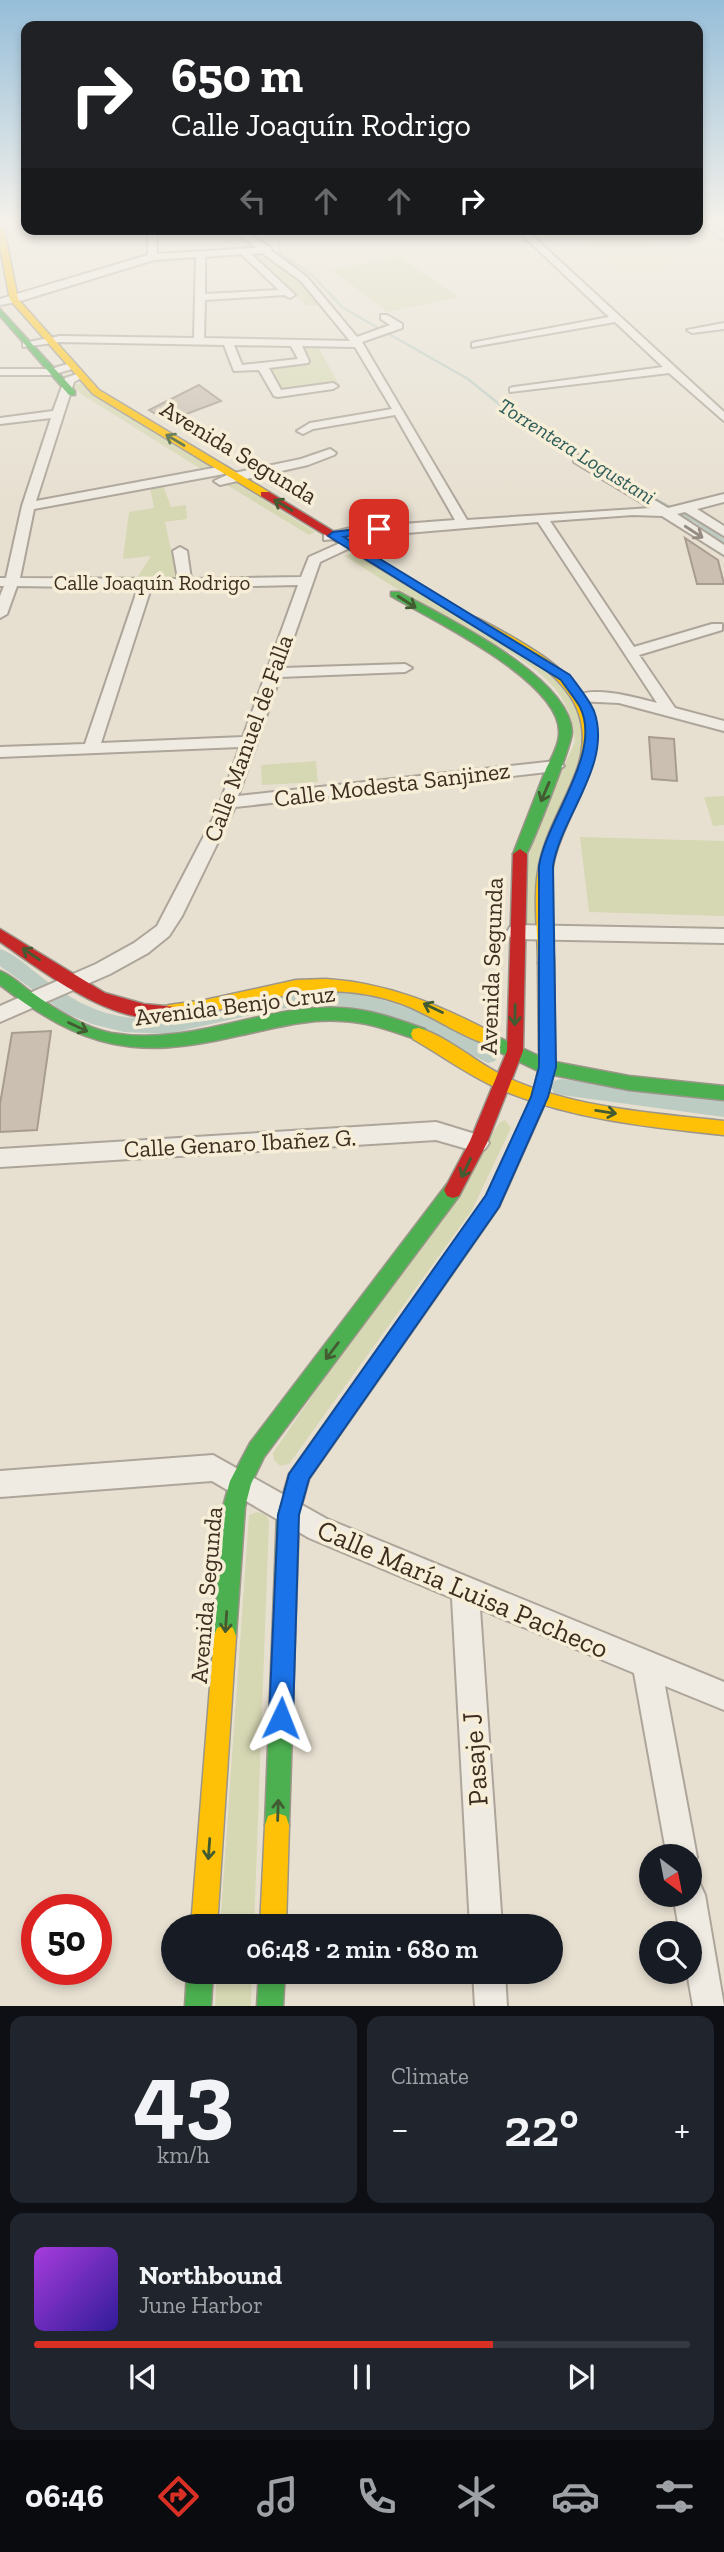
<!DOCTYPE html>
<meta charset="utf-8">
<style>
body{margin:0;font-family:"Zilla Slab",serif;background:#20242c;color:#f1f3f6;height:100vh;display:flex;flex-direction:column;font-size:26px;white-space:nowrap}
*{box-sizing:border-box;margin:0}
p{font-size:23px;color:#9ea1a6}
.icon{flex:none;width:38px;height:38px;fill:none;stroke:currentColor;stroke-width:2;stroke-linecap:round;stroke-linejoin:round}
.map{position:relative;height:2006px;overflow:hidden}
.details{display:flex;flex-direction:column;gap:10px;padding:10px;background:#0d0f14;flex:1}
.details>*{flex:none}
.guide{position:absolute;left:21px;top:21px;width:682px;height:214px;border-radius:14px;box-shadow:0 4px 10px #0003;background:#202124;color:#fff;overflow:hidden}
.needle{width:46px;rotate:148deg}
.controls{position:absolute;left:639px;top:1844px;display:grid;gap:14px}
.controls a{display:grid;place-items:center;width:63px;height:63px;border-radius:50%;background:#171b24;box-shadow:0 4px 10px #0003;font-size:35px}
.speed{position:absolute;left:21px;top:1894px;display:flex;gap:14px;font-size:35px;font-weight:700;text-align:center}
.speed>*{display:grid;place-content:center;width:91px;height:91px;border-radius:50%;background:#171b24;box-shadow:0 4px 10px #0003;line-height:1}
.speed .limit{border:10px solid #d22;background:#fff;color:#111}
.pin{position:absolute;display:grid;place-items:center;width:60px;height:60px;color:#fff;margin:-30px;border-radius:14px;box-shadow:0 4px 10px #0006}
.me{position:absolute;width:77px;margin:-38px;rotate:2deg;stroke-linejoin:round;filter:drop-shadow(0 0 5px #0008)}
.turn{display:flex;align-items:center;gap:24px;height:147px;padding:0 35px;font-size:32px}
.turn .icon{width:91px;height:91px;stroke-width:2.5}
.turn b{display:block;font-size:49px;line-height:60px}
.lanes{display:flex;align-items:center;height:66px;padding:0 35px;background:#0003;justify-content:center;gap:35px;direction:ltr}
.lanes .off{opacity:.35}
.big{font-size:52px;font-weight:600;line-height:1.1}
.details .tile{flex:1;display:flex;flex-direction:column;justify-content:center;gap:10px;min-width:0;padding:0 24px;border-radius:14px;background:#20242c}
.details .dial{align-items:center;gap:0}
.dial b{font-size:91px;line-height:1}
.song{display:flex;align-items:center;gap:21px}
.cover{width:84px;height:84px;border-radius:10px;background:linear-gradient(135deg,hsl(280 70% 55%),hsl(250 70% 35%))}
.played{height:7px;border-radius:4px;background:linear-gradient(90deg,#d93025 70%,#363941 70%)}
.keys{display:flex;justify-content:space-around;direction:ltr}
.heat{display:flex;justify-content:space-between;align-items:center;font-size:38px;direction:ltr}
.details .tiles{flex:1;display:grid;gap:10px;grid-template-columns:1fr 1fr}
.tile:last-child{grid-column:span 2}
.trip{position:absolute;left:161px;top:1914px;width:402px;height:70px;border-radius:35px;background:#171b24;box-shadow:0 4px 10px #0003;font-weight:600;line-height:70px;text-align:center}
.menu{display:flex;height:112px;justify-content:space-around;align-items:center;background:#090b0e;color:#9ea1a6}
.menu .icon{width:49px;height:49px}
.menu .active{color:#d93025}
.menu b{font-size:32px;color:#f1f3f6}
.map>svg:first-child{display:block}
.farmland{fill:#e6dfc2}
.green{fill:#d6d7b3}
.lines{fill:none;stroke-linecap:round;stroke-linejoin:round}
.stream-far1{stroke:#bcccc2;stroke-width:2.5}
.stream{stroke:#bcccc2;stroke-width:3.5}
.canal{fill:#bcccc2;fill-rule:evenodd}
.building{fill:#cbbfb2;stroke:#a89c90;stroke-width:2}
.street-casing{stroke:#ada599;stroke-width:4}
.fast-casing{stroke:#9c958a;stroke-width:3}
.slow-casing{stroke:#9c958a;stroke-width:3}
.jam-casing{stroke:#9c958a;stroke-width:3}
.street{fill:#efebe3;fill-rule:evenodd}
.fast{fill:#4caf50;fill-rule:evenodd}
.slow{fill:#ffc107;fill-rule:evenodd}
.jam{fill:#c62828;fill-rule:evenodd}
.oneway{stroke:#425b31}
.oneway2{stroke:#968c82}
.route{fill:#1a73e8;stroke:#114b97;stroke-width:2}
.labels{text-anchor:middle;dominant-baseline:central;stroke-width:7;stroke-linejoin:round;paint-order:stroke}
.far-water-label{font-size:21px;font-style:italic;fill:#2f5d5a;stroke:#f7eed8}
.far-street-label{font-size:21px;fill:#3d2e20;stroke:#f7eed8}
.street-label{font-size:24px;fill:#3d2e20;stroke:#f7eed8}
.near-street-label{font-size:28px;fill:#3d2e20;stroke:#f7eed8}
</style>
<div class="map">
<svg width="724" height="2006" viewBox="0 0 724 2006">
<rect width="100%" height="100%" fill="#e7e0d1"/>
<!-- farmland -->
<polygon class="farmland" points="528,229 631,229 677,267 621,272 580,237 536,236"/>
<!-- green -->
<g class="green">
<polygon points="262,252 299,278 324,306 306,305 249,254"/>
<polygon points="400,257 459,297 388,312 332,270"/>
<polygon points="317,345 338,383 285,390 279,388 268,369 308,360 300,346"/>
<polygon points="81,383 213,469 204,471 81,394 72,385"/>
<polygon points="234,482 315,532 309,535 227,485"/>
<polygon points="163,485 171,507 186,505 187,519 165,522 177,578 137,578 151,556 123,559 129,512 154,508 150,487"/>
<path d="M352,553l186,112 29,27 12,25 3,26 -45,180h-10l1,-65 12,-38 35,-78c-1,-21 -9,-42 -24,-58 -29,-31 -74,-47 -110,-68 -32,-19 -64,-40 -96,-60z"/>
<polygon points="316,761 318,782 262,785 261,765"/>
<polygon points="724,796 724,825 713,826 704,797"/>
<polygon points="580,837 724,841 724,916 589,912"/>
<polygon points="505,1120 511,1128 472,1210 289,1464 280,1466 274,1460 273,1453 500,1122"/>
<polygon points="257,1512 266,1515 269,1521 254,1927 220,1927 249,1515"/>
<polygon points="217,1972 252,1972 251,2006 215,2006"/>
</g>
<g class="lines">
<!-- stream-far1 -->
<polyline class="stream-far1" points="278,229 280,253 312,275 343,308 468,379 514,416"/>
<!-- stream -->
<g class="stream">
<polyline points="512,414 583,458"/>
<polyline points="630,486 697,522 724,541"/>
</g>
<!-- canal -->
<g class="canal">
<path d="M0,949c13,4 25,15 35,23 28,22 55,40 90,45 51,7 98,-11 147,-22 82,-17 153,16 223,54l3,6 -3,6 -7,2 -83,-41 -43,-13 -27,-4 -59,4 -108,25 -44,-2 -32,-8 -27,-11 -65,-47z"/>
<polygon points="561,1079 724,1099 724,1117 561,1095 554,1093 551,1087 554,1081"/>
</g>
</g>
<!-- building -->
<g class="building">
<polygon points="199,385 221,401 168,421 149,410"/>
<polygon points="685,538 718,560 724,584 697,584"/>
<polygon points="649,737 674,739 677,781 652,779"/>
<polygon points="51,1031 37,1130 0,1132 0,1104 12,1033"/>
</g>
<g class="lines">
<!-- street casing -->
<g class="street-casing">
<g id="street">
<polygon points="698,221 707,221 724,233 724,240"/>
<path d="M148,229h8l1,25 99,-6 -25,-19h10l30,19 1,3 35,26 50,60 33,-12 -9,-6v-4h6l15,9v4l-40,14 105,178 184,-12 -77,-46v-6l4,-1 90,53 56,-14v8l-27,7 27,17v10l-39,-24 -8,2 47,31v10l-62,-39 -29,-1 -83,6 84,126 78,-23h10v6l-83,25 36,53 49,13v10l-105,-28 -43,-2 -3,-3c16,-14 65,0 84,5l-119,-181 -214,18v-6l27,-6 104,-8 -60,-105 -82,14 -10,5 -6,-3 13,-8 82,-14 -37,-62 -53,-1 7,15 -1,2 -39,5 12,22 52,-7 5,3 -5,3 -55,8 -4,-1 -15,-26 -25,1 -10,-26 -164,-3 -37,5v-4l37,-7 134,2 2,-81 -42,3 -137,42 -17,3v-6l148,-44zM262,253l39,28 49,60 -146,-3 1,-38 79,-5 6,3 5,-3 -44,-41zM241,254l38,36 -74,4v-37zM234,345l57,1 7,13 -56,6z"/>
<polygon points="516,229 525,229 724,412 724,421 669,373 510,392 510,388 514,387 663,367 615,322 472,347 472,343 476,342 609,317"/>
<polygon points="724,323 724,329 692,333 687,330"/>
<polygon points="71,363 75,364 75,368 52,375 0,375 0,369 51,369"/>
<path d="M80,373l5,3 -11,6 -38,119 188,-35 6,4 -6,4 -190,35 -14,69 158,1 -5,-28 7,-4 7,4 4,28 110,-2 8,-20 38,-17 6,4 -1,3 -32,15 -37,106 122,-4 7,4 -7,4 -125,5 -42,119 318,-35 8,5 -8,5 -321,36 -53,109 -13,20 -21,17 -38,21 -110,48v-16l96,-42 38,-21 23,-17 60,-115 23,-64 -240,10v-10l85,-3 53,-156 -121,-2 -10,28 -7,4v-22l4,-10h-4v-8h6l16,-72 29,-88 -51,6v-6l53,-7 12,-33zM298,585l-55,152 -142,6 50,-155z"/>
<polygon points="330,449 336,453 334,455 308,465 220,485 214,481 229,474 301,459"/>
<polygon points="516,925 724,929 724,943 516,939 510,937 507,932 510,927"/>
<polygon points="436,1122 485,1137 489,1143 485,1149 478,1152 436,1140 0,1167 0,1149"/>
<polygon points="213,1455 327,1519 724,1682 724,1710 665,1686 697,1857 693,1868 690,1869 690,1857 667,1857 634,1673 480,1609 502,1927 470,1927 452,1598 309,1538 212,1481 0,1497 0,1471"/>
<polygon points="690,1880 700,1884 705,1895 724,2006 693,2006 687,1972 690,1972 690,1934 680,1934 673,1895 690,1895"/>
<polygon points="473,1972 505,1972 507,2006 475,2006"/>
</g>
</g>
<!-- fast casing -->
<g class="fast-casing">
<g id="fast">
<polygon points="0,309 75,391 75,395 69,395 0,316"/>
<path d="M391,592h8c45,25 171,84 173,140 0,13 -39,111 -47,125h-10l-2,-3c11,-28 22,-57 33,-85 5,-10 13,-24 13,-35 4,-52 -127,-114 -168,-138z"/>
<polygon points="546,957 554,963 555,1062 629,1076 724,1086 724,1100 629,1090 553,1075 548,1097 499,1207 309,1479 299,1515 289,1825 286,1834 277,1837 268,1834 265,1825 277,1515 289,1474 486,1196 532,1097 538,1071 483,1044 481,1039 483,1034 489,1033 539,1056 538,963"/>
<path d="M0,971c11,4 21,14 31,21 24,17 51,35 80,41 81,14 153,-30 232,-25 29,2 54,11 82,21l2,5 -2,5 -6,1c-26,-8 -49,-18 -77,-19 -34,-3 -71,8 -105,15 -102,24 -153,13 -237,-51z"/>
<polygon points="453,1182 459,1184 462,1190 459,1196 264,1457 251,1484 245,1507 236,1636 233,1644 225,1647 217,1644 214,1636 223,1507 230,1481 250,1443 447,1184"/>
<polygon points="187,1972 213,1972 211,2006 185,2006"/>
<polygon points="259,1972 285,1972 283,2006 257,2006"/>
</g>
</g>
<!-- slow casing -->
<g class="slow-casing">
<g id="slow">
<polygon points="0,227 4,229 18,299 99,390 269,492 269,496 261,496 93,394 10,300 0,248"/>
<path d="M471,616c13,4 26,13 38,19 49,28 99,62 84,127 -9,34 -31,64 -39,99 -7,33 -1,69 0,102l-8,6 -8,-6c0,-33 -6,-69 2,-102 7,-31 25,-59 36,-89 31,-83 -50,-117 -109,-151v-4z"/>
<path d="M326,979c62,4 114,26 169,55l2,5 -2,5 -6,1c-30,-9 -57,-30 -87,-41 -85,-30 -139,1 -221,12l-18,-1 -2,-4 2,-4 6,-2 36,-5 91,-20z"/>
<path d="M419,1028c32,10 58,36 89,50 67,30 144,35 216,43v14c-77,-8 -155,-16 -227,-47 -29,-13 -56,-33 -84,-49l-2,-5 2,-5z"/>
<polygon points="225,1625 233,1628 236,1636 217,1927 191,1927 214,1636 217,1628"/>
<polygon points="277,1813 286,1816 289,1825 286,1927 260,1927 265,1825 268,1816"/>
</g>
</g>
<!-- jam casing -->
<g class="jam-casing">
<g id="jam">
<polygon points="261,492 269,492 477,619 467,621 261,496"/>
<polygon points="520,849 527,854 523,1051 487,1143 459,1196 453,1198 447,1196 444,1190 470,1141 507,1051 513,854"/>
<path d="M0,929l105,64 39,11 31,3 2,4 -2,4c-55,18 -133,-45 -175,-73z"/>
</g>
</g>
<!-- street -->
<use href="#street" class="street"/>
<!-- fast -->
<use href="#fast" class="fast"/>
<!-- slow -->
<use href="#slow" class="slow"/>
<!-- jam -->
<use href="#jam" class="jam"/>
</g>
<!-- one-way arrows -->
<defs><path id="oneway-shaft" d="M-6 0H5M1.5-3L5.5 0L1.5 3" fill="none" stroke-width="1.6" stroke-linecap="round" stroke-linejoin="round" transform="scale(1.75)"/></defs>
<g class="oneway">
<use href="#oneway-shaft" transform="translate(175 440) rotate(-149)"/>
<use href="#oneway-shaft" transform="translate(283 505) rotate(-149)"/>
<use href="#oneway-shaft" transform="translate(407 602) rotate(33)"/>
<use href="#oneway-shaft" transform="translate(545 792) rotate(113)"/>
<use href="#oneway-shaft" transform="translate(31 954) rotate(-146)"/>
<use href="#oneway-shaft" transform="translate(433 1008) rotate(-154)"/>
<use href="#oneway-shaft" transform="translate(515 1015) rotate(91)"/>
<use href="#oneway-shaft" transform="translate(78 1027) rotate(25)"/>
<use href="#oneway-shaft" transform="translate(606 1112) rotate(9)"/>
<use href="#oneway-shaft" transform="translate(466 1168) rotate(116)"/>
<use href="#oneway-shaft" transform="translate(332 1351) rotate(127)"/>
<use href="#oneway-shaft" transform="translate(226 1622) rotate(94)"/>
<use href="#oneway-shaft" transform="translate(278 1810) rotate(-88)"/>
<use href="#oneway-shaft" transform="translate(209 1849) rotate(94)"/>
</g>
<use class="oneway2" href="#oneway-shaft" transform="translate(694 532) rotate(33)"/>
<!-- sky -->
<linearGradient id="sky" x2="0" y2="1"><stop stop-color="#96bed9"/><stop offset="0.44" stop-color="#f4f1ea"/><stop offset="1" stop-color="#f4f1ea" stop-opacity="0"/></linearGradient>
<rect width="724" height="502" fill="url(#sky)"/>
<!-- route -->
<path class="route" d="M379,526l6,3 -2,3 -39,5 226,138c8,11 19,24 24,36 19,53 -33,105 -41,155l3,201 -8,30 -49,110 -190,272 -10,36 -6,203 -3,8 -9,4 -8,-4 -4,-8 9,-203 11,-41 197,-279 45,-98 8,-30v-201c7,-46 64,-113 41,-159 -5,-9 -13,-18 -19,-27l-233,-144 5,-4z"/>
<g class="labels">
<!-- far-water labels -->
<g class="far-water-label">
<text transform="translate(577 451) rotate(32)">Torrentera Logustani</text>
</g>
<!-- far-street labels -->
<g class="far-street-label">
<text x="152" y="582">Calle Joaquín Rodrigo</text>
</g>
<!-- street labels -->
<g class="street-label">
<text transform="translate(239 452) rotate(31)">Avenida Segunda</text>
<text transform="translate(248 738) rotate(-70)">Calle Manuel de Falla</text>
<text transform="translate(392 784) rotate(-7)">Calle Modesta Sanjinez</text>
<text transform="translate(491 966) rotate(-88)">Avenida Segunda</text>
<text transform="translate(235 1005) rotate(-7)">Avenida Benjo Cruz</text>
<text transform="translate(240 1143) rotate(-3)">Calle Genaro Ibañez G.</text>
<text transform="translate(206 1595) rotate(-85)">Avenida Segunda</text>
</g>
<!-- near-street labels -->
<g class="near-street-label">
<text transform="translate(463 1589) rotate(23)">Calle María Luisa Pacheco</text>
<text transform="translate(475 1759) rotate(-94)">Pasaje J</text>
</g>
</g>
</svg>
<div class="controls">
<a><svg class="needle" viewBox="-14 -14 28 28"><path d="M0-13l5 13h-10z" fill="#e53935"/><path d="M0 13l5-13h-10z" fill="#9ea1a6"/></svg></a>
<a><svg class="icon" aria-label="search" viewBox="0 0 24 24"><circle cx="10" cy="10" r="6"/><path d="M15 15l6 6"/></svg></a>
</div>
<div class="speed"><div class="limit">50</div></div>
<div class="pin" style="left:379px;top:529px;background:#d93025"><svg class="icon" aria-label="arrive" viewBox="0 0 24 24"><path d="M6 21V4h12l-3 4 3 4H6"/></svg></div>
<svg class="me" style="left:281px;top:1718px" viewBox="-20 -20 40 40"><path d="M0-17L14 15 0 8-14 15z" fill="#1a73e8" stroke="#fff" stroke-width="4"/></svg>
<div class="trip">06:48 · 2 min · 680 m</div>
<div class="guide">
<div class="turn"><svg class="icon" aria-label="right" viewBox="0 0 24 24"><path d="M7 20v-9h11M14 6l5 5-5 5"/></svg><div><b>650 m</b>Calle Joaquín Rodrigo</div></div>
<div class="lanes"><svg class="icon off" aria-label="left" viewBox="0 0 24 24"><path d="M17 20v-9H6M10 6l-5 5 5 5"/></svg><svg class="icon off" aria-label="ahead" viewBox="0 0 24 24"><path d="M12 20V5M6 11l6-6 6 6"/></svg><svg class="icon off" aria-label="ahead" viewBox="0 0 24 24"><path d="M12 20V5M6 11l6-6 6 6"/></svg><svg class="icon" aria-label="right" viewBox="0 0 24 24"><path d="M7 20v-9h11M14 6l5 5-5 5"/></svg></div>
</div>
</div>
<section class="details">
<div class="tiles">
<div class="tile dial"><b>43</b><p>km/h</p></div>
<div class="tile"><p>Climate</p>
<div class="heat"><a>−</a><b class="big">22°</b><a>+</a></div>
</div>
<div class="tile">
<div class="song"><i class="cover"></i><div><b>Northbound</b><p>June Harbor</p></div></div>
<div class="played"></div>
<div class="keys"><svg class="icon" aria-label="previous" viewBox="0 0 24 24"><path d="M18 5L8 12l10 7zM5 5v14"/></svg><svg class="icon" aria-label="pause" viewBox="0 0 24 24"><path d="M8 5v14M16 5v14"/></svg><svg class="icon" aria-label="next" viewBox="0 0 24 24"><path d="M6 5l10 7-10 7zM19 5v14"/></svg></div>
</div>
</div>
</section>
<nav class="menu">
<b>06:46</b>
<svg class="icon active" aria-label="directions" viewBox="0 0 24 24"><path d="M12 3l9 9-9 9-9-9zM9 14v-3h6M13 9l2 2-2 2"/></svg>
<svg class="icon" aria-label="music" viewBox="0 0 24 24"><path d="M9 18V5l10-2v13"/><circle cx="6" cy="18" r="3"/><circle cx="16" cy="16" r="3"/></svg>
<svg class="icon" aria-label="phone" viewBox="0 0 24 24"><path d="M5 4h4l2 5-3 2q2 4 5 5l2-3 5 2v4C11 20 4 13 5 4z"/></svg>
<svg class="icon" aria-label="climate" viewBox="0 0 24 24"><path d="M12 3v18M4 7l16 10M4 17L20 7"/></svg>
<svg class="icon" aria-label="car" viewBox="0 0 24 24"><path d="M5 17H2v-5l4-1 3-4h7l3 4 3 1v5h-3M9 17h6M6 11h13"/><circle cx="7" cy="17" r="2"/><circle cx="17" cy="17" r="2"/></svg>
<svg class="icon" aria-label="filters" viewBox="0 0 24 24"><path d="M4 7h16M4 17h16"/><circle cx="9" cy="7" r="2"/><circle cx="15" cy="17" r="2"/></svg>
</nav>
